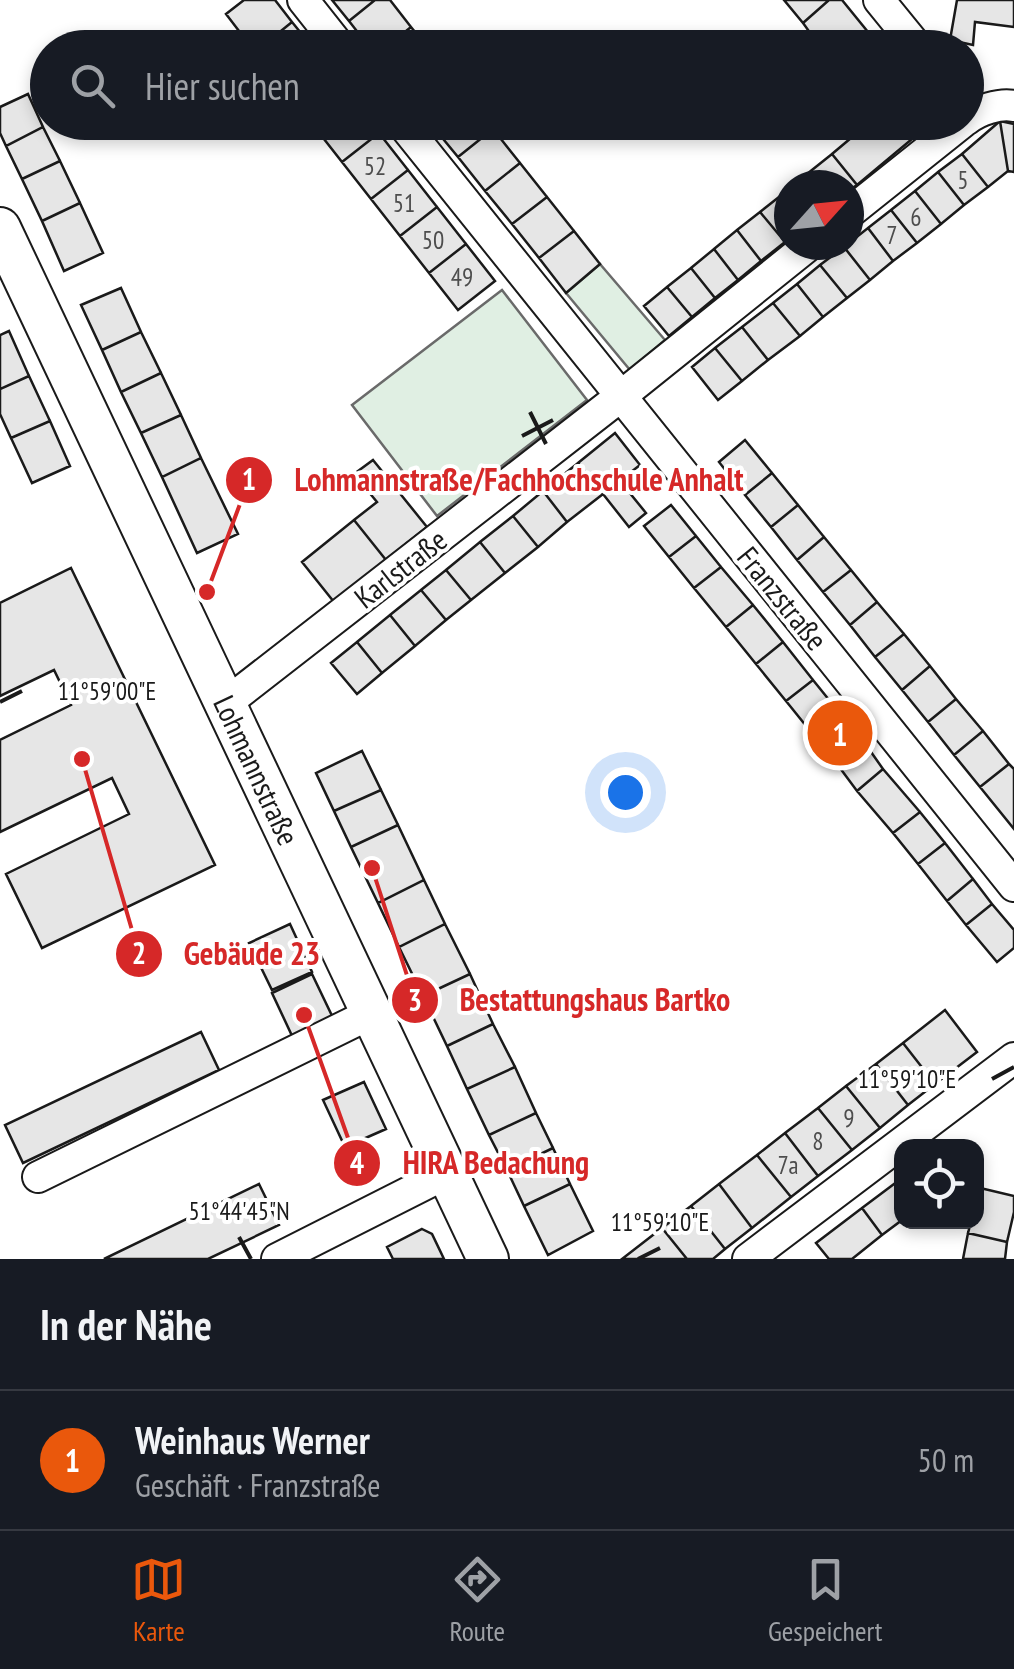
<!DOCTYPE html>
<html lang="de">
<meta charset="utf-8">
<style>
:root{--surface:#171b24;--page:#242831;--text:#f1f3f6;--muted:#9ea1a6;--line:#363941;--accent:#ea580c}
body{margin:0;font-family:"PT Sans Narrow",sans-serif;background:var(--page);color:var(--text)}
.controls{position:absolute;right:30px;bottom:30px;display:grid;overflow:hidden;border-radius:20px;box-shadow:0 5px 15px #0003}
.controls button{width:90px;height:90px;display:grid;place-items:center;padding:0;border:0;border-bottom:2px solid var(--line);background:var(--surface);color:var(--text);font:50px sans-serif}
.compass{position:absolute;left:774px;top:170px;width:90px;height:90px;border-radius:50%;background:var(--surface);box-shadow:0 5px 15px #0003;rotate:63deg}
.you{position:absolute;left:625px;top:792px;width:35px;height:35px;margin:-25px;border:8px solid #fff;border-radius:50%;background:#1a73e8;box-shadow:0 0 0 15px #1a73e833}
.badge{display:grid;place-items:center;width:65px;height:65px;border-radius:50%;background:var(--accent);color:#fff;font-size:32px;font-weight:700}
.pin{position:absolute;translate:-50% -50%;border:5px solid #fff;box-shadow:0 2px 10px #0006}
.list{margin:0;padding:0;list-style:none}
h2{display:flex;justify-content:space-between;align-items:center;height:130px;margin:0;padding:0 40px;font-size:42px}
h2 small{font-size:32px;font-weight:400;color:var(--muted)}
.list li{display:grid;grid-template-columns:65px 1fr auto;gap:30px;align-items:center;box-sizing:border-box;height:140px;padding:0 40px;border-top:2px solid var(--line)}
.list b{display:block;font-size:38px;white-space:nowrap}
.list p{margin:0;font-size:32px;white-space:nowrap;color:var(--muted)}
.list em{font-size:32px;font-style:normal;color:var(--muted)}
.icon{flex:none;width:55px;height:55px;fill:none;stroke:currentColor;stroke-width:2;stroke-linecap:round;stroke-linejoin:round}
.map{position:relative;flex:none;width:1014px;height:1259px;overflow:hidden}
.search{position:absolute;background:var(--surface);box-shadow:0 5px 15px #0003;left:30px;right:30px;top:30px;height:110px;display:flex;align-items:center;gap:25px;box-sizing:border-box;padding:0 35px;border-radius:55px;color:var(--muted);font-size:38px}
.sheet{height:270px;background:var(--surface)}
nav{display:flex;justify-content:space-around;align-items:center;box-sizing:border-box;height:140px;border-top:2px solid var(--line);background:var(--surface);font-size:28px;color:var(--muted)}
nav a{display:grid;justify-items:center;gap:5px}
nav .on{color:var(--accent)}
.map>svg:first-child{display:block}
.green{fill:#e0efe3;stroke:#6a6a6a;stroke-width:2.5}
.building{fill:#e6e6e6;stroke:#1a1a1a;stroke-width:2.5}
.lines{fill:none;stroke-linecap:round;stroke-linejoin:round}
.minor-casing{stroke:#1a1a1a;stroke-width:34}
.major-casing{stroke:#1a1a1a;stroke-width:44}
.minor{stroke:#fff;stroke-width:30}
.major{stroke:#fff;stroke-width:40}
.ticks{fill:none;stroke:#1a1a1a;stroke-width:4}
.labels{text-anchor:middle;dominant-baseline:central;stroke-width:8;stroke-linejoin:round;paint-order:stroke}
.number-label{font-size:25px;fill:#4d4d4d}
.street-label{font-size:30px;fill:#1a1a1a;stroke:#fff}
.ticks-label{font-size:25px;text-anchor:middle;fill:#1a1a1a;stroke:#fff;stroke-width:8;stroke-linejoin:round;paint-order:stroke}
.leader{fill:none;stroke:#d62828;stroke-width:4}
.callout-dot{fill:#d62828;stroke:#fff;stroke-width:4}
.mark-label{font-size:30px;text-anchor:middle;font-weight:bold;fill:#fff}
.callout-label{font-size:32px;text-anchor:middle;font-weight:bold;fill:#d62828;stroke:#fff;stroke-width:8;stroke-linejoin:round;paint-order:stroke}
</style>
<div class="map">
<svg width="1014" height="1259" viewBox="0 0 1014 1259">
<rect width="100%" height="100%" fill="#fff"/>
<path class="green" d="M600 264 665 340 630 370 566 293Z
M502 290 587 400 437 516 352 405Z"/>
<path class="building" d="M244 0H275L292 22 260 48H252L226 14Z
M332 0H375L349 21Z
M375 0H390L411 27 385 48H370L349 21Z
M784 0H829L803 23Z
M829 0H842L881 48H821L803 23Z
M957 0H1014V27L975 22 973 45 950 40Z
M292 22 313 48H260Z
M411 27 428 48H385Z
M28 94 43 127 6 146 0 133V107Z
M1000 121 1014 124V172L1008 171Z
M1000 121 1008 171 988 187 962 154Z
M317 122H371L379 133 342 162 313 125Z
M488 122 493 129 458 157 430 123Z
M870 122H927L924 129 857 185 832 154Z
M43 127 60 161 22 179 6 146Z
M493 129 520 163 485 191 458 157Z
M379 133 408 170 371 199 342 162Z
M832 154 857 185 849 190V185H816L807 174Z
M962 154 988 187 964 205 938 172Z
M60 161 80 203 42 221 22 179Z
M520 163 547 197 512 224 485 191Z
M408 170 437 207 400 236 371 199Z
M938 172 964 205 941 224 915 191Z
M915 191 941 224 917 243 891 210Z
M784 193 789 200V238L785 242 760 212Z
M547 197 574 231 539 258 512 224Z
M80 203 103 253 64 271 42 221Z
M437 207 466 244 429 273 400 236Z
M891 210 917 243 893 261 868 228Z
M760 212 785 242 761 261 737 230Z
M868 228 893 261 870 280 844 247Z
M737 230 761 261 738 280 714 249Z
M574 231 600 264 566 293 539 258Z
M466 244 495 281 458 310 429 273Z
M844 247 870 280 847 298 820 265Z
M714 249 738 280 715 298 691 268Z
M820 265 847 298 823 317 797 284Z
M691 268 715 298 692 317 667 287Z
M797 284 823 317 800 336 773 303Z
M667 287 692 317 669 336 644 306Z
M121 288 141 332 102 350 81 305Z
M773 303 800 336 768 360 742 327Z
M742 327 768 360 742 381 715 348Z
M9 331 29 376 0 389V335Z
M141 332 161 373 121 392 102 350Z
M715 348 742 381 718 400 692 367Z
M161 373 181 415 141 433 121 392Z
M29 376 50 421 11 438 0 414V389Z
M181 415 201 458 162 477 141 433Z
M50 421 70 466 32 483 11 438Z
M615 433 640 465 603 494 578 463Z
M745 440 772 473 745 495 719 462Z
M201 458 238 534 197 553 162 477Z
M373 460 427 527 386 560 354 520 377 502 354 474Z
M578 463 603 494 567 522 543 491Z
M772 473 798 505 771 527 745 495Z
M620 481 646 513 629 527 603 494Z
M543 491 567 522 538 547 513 516Z
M671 505 696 536 669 557 644 526Z
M798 505 824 537 797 560 771 527Z
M513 516 538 547 505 573 480 542Z
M354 520 386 560 334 602 302 562Z
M696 536 721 567 694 588 669 557Z
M824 537 851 570 823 592 797 560Z
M480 542 505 573 471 600 446 570Z
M721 567 753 605 726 627 694 588Z
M71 568 215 865 42 948 6 874 129 814 112 778 0 832V740L71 705 54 670 0 696V603Z
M446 570 471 600 446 620 421 590Z
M851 570 877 602 850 625 823 592Z
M421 590 446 620 415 646 390 615Z
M877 602 904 634 875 657 850 625Z
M753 605 783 642 756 664 726 627Z
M390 615 415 646 382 673 357 642Z
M904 634 930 666 902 690 875 657Z
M357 642 382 673 357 694 331 663Z
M783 642 813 680 786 701 756 664Z
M930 666 956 699 928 722 902 690Z
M813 680 838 711 811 732 786 701Z
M956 699 983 731 954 755 928 722Z
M838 711 864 742 837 764 811 732Z
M983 731 1009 764 980 787 954 755Z
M864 742 883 769 857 791 837 764Z
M362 751 381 790 334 811 316 773Z
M1009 764 1014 769V829L980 787Z
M883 769 920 812 893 833 857 791Z
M381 790 398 825 351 847 334 811Z
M920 812 945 843 918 864 893 833Z
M398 825 424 880 378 903 351 847Z
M945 843 973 879 947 901 918 864Z
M973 879 992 904 966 925 947 901Z
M424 880 445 924 399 947 378 903Z
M992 904 1014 930V948L997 962 966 925Z
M290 924 312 972 272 990 249 943Z
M445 924 470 974 423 996 399 947Z
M312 974 335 1022 294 1040 272 993Z
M470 974 493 1024 447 1046 423 996Z
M945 1010 977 1052 935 1084 903 1043Z
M493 1024 515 1067 467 1089 447 1046Z
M201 1032 219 1070 23 1163 5 1125Z
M903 1043 935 1084 908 1105 876 1064Z
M876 1064 908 1105 880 1128 846 1086Z
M515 1067 536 1113 489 1135 467 1089Z
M364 1082 386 1129 345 1147 323 1100Z
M846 1086 880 1128 852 1150 818 1108Z
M818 1108 852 1150 818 1176 785 1133Z
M536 1113 553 1148 507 1170 489 1135Z
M785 1133 818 1176 791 1197 757 1155Z
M553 1148 570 1184 524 1206 507 1170Z
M757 1155 791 1197 752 1228 719 1184Z
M902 1178V1220L882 1235 862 1208Z
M259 1184 279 1225 208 1259H104Z
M570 1184 593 1231 548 1255 524 1206Z
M719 1184 752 1228 725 1249 691 1206Z
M976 1187 1014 1196V1212L1007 1242 968 1233 971 1222H976Z
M691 1206 725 1249 713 1259H687L662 1228Z
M862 1208 882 1235 852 1259H829L816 1243Z
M662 1228 687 1259H622Z
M422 1229 432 1234 444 1259H393L387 1247Z
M968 1233 1007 1242 1005 1259H963Z"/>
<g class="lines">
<defs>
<path id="minor" d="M303 0 341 48
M879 0 918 48
M966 120C978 110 1000 103 1014 106
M401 122 1014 886
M849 213 963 122
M225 704 621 396 809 245
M38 1177 372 1013
M277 1259 447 1173
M748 1259 1014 1058"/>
<path id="major" d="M0 228 488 1259"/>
</defs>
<use href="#minor" class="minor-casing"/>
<use href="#major" class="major-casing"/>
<use href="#minor" class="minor"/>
<use href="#major" class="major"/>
</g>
<path class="ticks" d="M530 412 546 444M522 436 553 420M0 702 22 691M992 1079 1014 1067M239 1237 251 1259M638 1259 660 1248"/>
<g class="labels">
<g class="number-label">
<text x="375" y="166">52</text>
<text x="963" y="180">5</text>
<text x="404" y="203">51</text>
<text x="916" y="217">6</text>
<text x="892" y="235">7</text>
<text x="433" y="240">50</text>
<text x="462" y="277">49</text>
<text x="849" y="1118">9</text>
<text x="818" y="1141">8</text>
<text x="788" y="1165">7a</text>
</g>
<g class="street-label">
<text transform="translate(400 568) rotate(-38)">Karlstraße</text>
<text transform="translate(783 598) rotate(51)">Franzstraße</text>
<text transform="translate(257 770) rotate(65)">Lohmannstraße</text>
</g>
</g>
<g class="ticks-label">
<text x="107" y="700">11°59'00"E</text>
<text x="907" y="1088">11°59'10"E</text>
<text x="239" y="1220">51°44'45"N</text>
<text x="660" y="1231">11°59'10"E</text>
</g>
<path class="leader" d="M207 592L249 480M82 759L139 954M372 868L415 1000M304 1015L357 1163"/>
<g class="callout-dot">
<circle cx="207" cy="592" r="10"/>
<circle cx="82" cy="759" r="10"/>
<circle cx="372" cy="868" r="10"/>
<circle cx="304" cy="1015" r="10"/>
<circle cx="249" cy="480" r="25"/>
<circle cx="139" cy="954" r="25"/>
<circle cx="415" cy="1000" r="25"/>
<circle cx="357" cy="1163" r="25"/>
</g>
<g class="mark-label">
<text x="249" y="490">1</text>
<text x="139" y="964">2</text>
<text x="415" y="1011">3</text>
<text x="357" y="1174">4</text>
</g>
<g class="callout-label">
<text x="519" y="491">Lohmannstraße/Fachhochschule Anhalt</text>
<text x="252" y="965">Gebäude 23</text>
<text x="595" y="1011">Bestattungshaus Bartko</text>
<text x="496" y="1174">HIRA Bedachung</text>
</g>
</svg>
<div class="controls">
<button><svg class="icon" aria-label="locate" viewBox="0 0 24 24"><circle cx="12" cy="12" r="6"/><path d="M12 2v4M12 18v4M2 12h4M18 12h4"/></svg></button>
</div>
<svg class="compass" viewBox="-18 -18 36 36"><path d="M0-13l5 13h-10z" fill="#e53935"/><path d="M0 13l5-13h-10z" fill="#9ea1a6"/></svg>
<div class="you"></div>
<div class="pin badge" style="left:840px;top:733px">1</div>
<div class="search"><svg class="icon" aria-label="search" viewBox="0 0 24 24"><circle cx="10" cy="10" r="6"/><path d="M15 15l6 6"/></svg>Hier suchen</div>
</div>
<section class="sheet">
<h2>In der Nähe<small></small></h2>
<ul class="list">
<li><span class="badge">1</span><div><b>Weinhaus Werner</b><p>Geschäft · Franzstraße</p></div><em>50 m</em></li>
</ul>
</section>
<nav>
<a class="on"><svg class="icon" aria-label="map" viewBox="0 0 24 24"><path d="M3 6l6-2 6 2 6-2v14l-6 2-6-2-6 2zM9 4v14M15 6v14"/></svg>Karte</a>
<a><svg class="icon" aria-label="directions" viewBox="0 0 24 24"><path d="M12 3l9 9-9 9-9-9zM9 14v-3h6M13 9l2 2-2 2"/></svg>Route</a>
<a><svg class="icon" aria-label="saved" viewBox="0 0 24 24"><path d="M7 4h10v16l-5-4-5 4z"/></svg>Gespeichert</a>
</nav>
